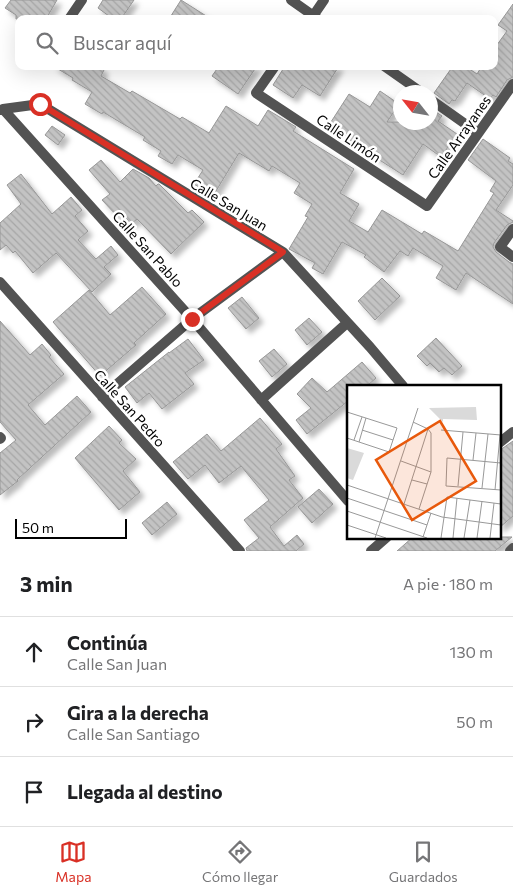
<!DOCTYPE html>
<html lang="es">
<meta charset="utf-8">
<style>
:root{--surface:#fff;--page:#f2f2f2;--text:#202124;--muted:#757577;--line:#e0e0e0;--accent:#d93025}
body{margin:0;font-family:Commissioner,sans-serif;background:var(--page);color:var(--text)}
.compass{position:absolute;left:393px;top:85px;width:45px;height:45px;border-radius:50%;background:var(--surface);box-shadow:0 5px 20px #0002;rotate:301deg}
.scale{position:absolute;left:15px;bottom:12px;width:112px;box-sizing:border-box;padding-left:5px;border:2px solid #000;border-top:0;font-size:14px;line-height:18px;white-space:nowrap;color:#000;-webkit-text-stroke:4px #fff;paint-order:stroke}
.stop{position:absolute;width:15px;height:15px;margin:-11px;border:4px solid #d93025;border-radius:50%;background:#fff}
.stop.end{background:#d93025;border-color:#fff;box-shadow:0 1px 5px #0008}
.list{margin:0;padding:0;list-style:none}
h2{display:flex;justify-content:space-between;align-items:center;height:65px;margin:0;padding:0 20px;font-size:21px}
h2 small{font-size:16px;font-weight:400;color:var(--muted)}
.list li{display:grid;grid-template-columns:32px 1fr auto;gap:15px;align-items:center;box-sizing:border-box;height:70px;padding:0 20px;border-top:1px solid var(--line)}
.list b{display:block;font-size:19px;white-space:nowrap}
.list p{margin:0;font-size:16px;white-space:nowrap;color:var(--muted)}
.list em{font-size:16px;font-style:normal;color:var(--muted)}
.icon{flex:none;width:28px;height:28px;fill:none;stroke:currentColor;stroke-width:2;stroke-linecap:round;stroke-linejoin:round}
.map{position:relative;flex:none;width:513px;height:551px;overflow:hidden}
.search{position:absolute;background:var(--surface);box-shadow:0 5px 20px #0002;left:15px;right:15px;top:15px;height:55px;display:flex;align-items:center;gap:12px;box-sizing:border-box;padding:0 18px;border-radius:10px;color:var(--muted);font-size:19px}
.sheet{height:275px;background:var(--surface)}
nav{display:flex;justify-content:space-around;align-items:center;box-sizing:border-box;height:70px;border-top:1px solid var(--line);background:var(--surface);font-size:14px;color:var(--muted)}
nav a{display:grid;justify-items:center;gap:2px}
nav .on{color:var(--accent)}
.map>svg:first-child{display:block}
.building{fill:url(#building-back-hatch);stroke:#979797;filter:url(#shadow)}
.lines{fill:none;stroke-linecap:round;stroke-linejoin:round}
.minor{stroke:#535353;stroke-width:10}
.route{stroke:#d93025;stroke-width:6}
.labels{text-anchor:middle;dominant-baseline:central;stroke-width:5;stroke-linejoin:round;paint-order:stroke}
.street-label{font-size:14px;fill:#000;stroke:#fff}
.inset-road{fill:none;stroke:#999;stroke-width:1}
.view{fill:#e8590c;fill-opacity:0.15;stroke:#e8590c;stroke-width:2.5}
.inset-edge{fill:none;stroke:#000;stroke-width:2.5}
</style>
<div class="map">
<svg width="513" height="551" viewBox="0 0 513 551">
<defs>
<pattern id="building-back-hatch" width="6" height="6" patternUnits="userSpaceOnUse" patternTransform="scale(1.25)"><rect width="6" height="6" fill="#c3c3c3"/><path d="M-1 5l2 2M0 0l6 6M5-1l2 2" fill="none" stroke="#a6a6a6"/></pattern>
<filter id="shadow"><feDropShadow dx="4.5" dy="4.5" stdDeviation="2.5" flood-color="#0004"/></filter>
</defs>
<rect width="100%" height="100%" fill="#fff"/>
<path class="building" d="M11 0H57L46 19H16V15L5 8Z
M103 0H134L121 19H113L98 8Z
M181 0 211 19H169Z
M513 4V77L507 80 496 97 493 95 490 99 467 83 455 101 452 100 449 104 434 93 453 66H465L477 74 482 66H494V49L507 31 498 25Z
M53 66H98L104 70 101 76 130 93 132 91 180 119 182 117 209 133 226 106 258 126 268 110 296 127 293 131 354 169 340 193 359 204 349 221 368 232 382 210 422 234 424 231 458 251 494 193 490 191 496 181 468 160 483 139 510 158 508 161 513 164V185L496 210 513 221V222L507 225 494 243 493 247 496 252 509 262 513 264V304L466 273 456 290 436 278 443 266 413 248 408 256 400 251 384 272 364 257 366 255 342 242 323 274 312 268 315 263 289 249 308 217 305 216 312 204 294 193 300 183 272 166 269 171 239 153 213 196 194 184 203 170 178 155 172 164 158 156 161 151 143 140 145 137 103 112 102 114 85 104 92 92 72 80 73 78Z
M219 66H257L238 94 212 76Z
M285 66H339L320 96 302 85 293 98 273 85Z
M380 91 399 104 387 122H430V108L442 116 438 121 457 134 441 157 423 144 403 175 345 138 346 136 329 125 349 94 370 107Z
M52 126 65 135 58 145 45 135Z
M101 160 120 182 133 169 149 178 156 186 158 184H159L188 213 192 210 204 222 171 254 137 219 131 224 122 213 118 217 102 200 110 194 89 170Z
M21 174 52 214 71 197 82 210 75 216 88 231 78 240 96 259 111 246 118 255 104 267 111 274 92 292 56 253 33 273 15 251 13 253 6 245 0 250V223L21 204 7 185Z
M382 278 400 296 375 320 358 301Z
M142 287 166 314 134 343 136 345 100 376 53 322 89 290 110 315Z
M242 297 259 318 246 329 228 308Z
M309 318 322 332 307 345 295 330Z
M0 321 30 355 42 344 51 355 49 357 64 374 28 405 45 425 77 396 91 412 17 480 18 481 0 495V453L16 440 0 422Z
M436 338 462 366 452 375 444 368 439 372 430 363 427 366 417 356Z
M188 339 204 360 185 373 194 384 162 409 149 393 137 403 125 387 169 352V353Z
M274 349 287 364 272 377 259 361Z
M362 362 376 378 367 386H348V401L307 434 296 420 311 408 297 394 312 378 327 392Z
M260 418 282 444 276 449 295 476 289 480 303 498 270 527 284 546 297 535 304 544 296 551H247L246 548 259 538 244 520 269 500 241 466 219 483 205 465 188 479 173 462 207 434 221 451Z
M109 426 122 440 119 443 136 459 123 471 140 492 119 510 75 458Z
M513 441V516L499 528V450L503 448Z
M319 489 333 504 312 523 298 507Z
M167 502 177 514 152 535 142 523Z
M413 537H512L495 551H397Z"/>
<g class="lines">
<path class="minor" d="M291 0 318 19
M69 19 82 0
M311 19 324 0
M275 66 256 93 427 206 513 84
M384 66 421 92
M430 99 478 133
M3 109 192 319 348 501
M1 110 3 109 40 104 283 252 370 347 403 386
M513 229 500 247 513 257
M0 282 240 551
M102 397 192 319 283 252
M261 400 347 323
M0 437 1 438 0 439
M499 443 513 432
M371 551 387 537
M510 551 513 548"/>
</g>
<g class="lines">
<path class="route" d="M40 104 283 252 192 319"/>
</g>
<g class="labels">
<g class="street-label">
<text transform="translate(459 137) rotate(-55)">Calle Arrayanes</text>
<text transform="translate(349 138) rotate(34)">Calle Limón</text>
<text transform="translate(229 204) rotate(31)">Calle San Juan</text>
<text transform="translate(148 249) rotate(48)">Calle San Pablo</text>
<text transform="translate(130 408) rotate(48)">Calle San Pedro</text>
</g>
</g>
<g transform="translate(347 385)">
<rect width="154" height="154" fill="#fff"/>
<path d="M129 22 130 35 96 34V37L82 23Z" fill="#dadada"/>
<path d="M0 63 17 68 6 95 0 93Z" fill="#dadada"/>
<path class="inset-road" d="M0 27 50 43 42 67 0 53M66 37 81 44M15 45 46 55M94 45 154 50M7 55 15 32M12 57 19 33M126 75 129 48M54 76 84 87M154 78 100 73 99 101 154 105M65 95 80 99M0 100 95 132 154 140M111 101 116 47M135 103 141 49M148 105 153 50M0 113 80 140M57 119 81 44M72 124 84 87V48L81 44M0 126 80 153M0 140 39 153M76 152 84 128M28 153 71 23M94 153 100 112 154 119M106 153 110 113M117 153 123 115M130 153 135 116M143 153 147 118"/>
<path class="view" d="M93 36 129 96 65 135 29 75Z"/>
<rect width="154" height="154" class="inset-edge"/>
</g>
</svg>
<svg class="compass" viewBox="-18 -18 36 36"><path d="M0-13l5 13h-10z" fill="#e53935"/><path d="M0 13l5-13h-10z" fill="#757577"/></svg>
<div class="scale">50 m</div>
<div class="stop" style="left:40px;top:104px"></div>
<div class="stop end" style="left:192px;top:319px"></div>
<div class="search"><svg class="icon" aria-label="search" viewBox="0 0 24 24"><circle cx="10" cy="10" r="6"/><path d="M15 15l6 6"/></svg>Buscar aquí</div>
</div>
<section class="sheet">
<h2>3 min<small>A pie · 180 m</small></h2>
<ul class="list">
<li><svg class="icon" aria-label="ahead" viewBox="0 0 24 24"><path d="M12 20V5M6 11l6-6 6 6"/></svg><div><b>Continúa</b><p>Calle San Juan</p></div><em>130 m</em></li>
<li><svg class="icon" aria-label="right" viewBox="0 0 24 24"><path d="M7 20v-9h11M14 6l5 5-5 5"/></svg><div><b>Gira a la derecha</b><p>Calle San Santiago</p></div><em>50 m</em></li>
<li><svg class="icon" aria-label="arrive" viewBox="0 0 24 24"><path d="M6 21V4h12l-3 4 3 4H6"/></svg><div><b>Llegada al destino</b></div></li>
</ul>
</section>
<nav>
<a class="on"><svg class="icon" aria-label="map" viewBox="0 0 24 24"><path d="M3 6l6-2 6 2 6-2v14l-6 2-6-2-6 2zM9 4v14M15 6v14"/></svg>Mapa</a>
<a><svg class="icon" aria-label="directions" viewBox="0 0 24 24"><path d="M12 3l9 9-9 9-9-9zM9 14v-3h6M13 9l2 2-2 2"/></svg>Cómo llegar</a>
<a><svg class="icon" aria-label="saved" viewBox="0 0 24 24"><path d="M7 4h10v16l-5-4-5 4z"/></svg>Guardados</a>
</nav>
